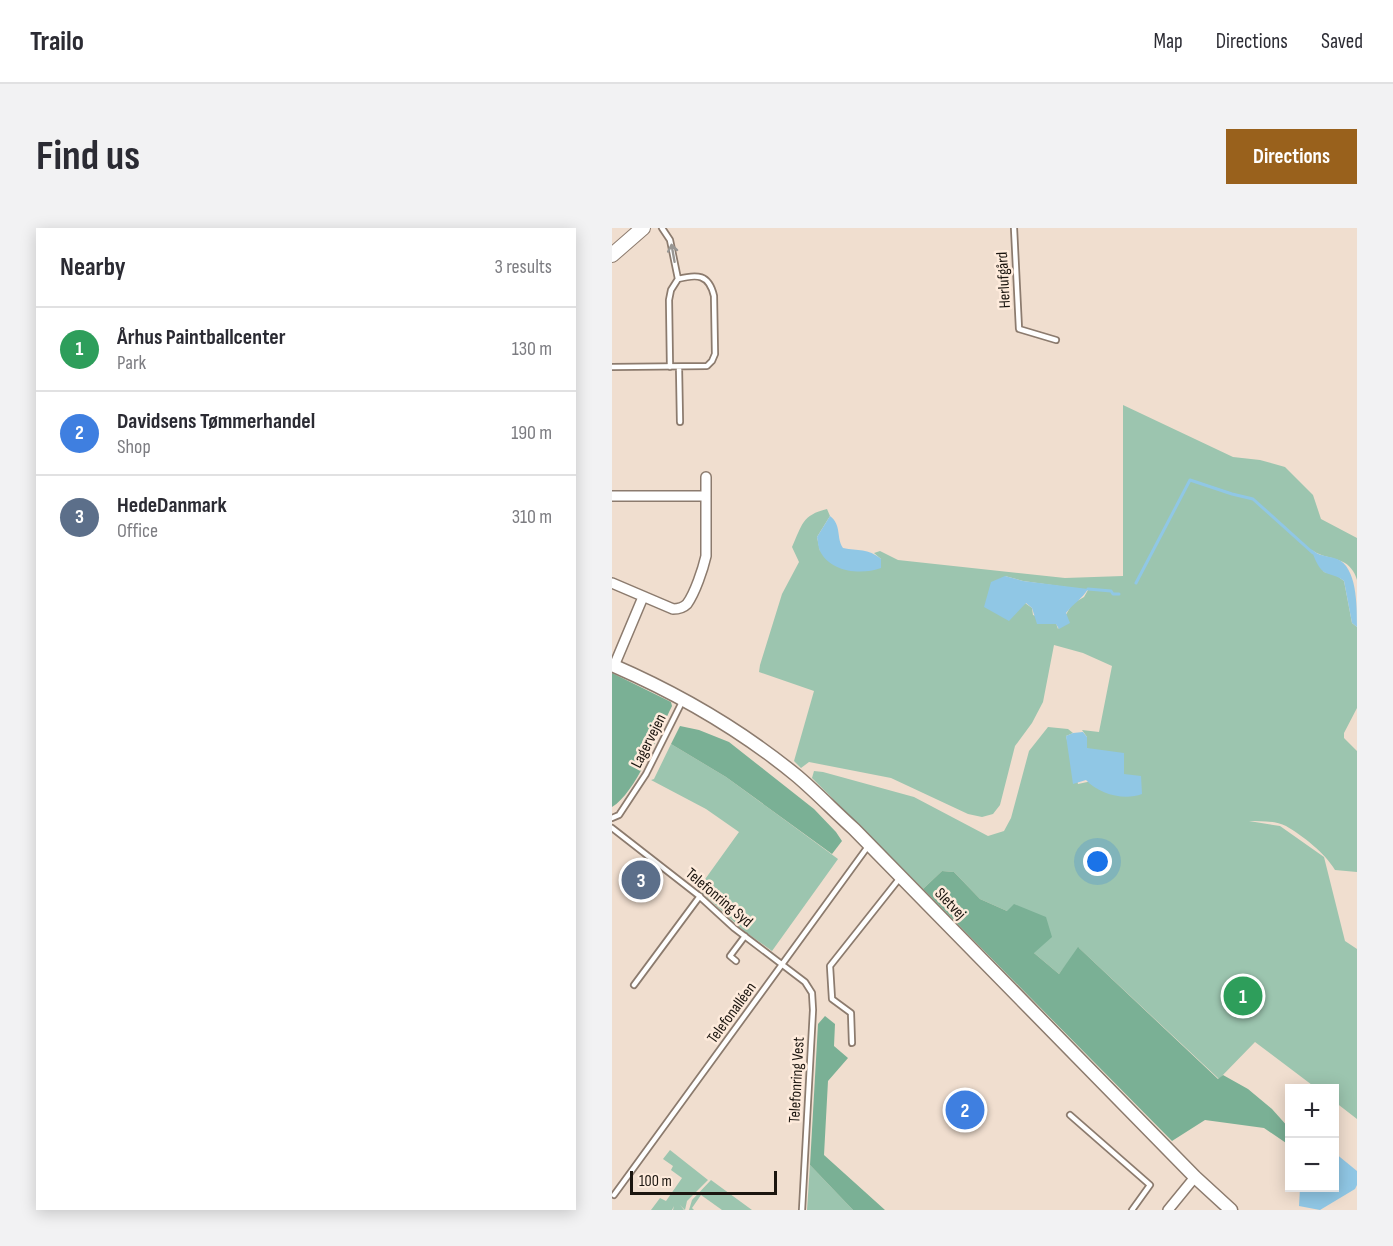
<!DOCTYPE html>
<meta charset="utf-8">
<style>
:root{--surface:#fff;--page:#f2f2f3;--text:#2b2b33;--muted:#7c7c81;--line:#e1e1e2;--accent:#99611c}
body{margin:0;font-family:"Sofia Sans Condensed",sans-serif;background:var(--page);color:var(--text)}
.controls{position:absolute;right:18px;bottom:18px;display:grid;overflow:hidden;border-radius:0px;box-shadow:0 3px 15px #0003}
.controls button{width:54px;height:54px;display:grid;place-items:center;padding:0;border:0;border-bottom:2px solid var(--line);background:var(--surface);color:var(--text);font:30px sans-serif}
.scale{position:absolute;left:18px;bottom:15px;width:147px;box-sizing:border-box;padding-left:6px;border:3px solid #1b150f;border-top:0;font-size:16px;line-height:21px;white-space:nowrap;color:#1b150f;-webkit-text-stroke:4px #feebdc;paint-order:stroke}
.you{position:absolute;left:486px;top:634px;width:21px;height:21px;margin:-15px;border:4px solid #fff;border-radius:50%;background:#1a73e8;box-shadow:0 0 0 9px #1a73e833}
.badge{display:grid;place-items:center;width:39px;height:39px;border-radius:50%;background:var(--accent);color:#fff;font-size:20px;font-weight:700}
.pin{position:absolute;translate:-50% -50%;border:3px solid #fff;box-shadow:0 2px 6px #0006}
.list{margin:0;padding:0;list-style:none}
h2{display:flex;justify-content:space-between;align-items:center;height:78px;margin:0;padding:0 24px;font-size:26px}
h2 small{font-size:20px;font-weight:400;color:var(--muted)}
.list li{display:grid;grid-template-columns:39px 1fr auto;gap:18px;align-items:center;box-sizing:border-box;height:84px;padding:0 24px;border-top:2px solid var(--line)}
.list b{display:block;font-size:22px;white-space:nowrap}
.list p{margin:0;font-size:20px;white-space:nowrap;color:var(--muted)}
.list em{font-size:20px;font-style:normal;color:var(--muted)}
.map{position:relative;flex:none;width:745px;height:982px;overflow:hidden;border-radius:0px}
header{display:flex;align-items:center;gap:36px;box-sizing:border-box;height:84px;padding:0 30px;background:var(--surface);border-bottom:2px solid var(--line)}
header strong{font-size:28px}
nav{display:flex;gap:33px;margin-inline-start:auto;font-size:21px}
.intro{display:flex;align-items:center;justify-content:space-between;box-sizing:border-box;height:144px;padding:0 36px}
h1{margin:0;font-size:42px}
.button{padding:15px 27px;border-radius:0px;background:var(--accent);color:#fff;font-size:21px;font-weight:700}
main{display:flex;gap:36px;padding:0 36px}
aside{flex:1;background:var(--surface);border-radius:0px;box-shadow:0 3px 15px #0003}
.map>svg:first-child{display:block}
.green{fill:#9cc5af;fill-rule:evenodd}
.forest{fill:#7ab095}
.water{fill:#90c7e5}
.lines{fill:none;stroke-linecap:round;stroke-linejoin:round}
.stream{stroke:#90c7e5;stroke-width:3}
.service-casing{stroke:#8c7b6e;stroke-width:8}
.minor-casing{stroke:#8c7b6e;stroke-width:12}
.tertiary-casing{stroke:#8c7b6e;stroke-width:15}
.secondary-casing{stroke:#8c7b6e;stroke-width:16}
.service{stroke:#fff;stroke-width:4.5}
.minor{stroke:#fff;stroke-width:9}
.tertiary{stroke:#fff;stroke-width:12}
.secondary{stroke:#fff;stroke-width:14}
.oneway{stroke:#989693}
.labels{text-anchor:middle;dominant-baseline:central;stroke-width:5;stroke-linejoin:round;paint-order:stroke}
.street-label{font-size:16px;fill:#1b150f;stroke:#feebdc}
</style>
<header>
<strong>Trailo</strong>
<nav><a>Map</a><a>Directions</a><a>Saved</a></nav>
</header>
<div class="intro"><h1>Find us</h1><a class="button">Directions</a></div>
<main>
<aside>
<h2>Nearby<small>3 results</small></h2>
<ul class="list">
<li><span class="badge" style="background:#2e9e5b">1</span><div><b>Århus Paintballcenter</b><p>Park</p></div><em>130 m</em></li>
<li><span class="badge" style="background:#3f7fe0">2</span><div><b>Davidsens Tømmerhandel</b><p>Shop</p></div><em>190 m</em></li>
<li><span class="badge" style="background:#5c6f8a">3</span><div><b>HedeDanmark</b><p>Office</p></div><em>310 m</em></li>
</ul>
</aside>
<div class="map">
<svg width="745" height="982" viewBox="0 0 745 982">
<rect width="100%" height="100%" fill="#f0decf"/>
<path class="green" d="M511 177 621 229 648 232 673 239 701 267 709 291 745 310V352C744 349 743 346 741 343 732 328 713 332 700 322L712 344 724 347 732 353 740 395 745 399V480L732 505V510L745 523V644L723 642C713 625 691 608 674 598 664 593 648 593 637 593L668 598 712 629 733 713 745 721V891L723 874 722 860H704L643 814 607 851 467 720 447 746 422 725 395 683 368 671 342 644 330 643 311 661 200 550 202 543 211 544 302 569 376 608 392 603 399 590 417 523 436 499 456 501 461 505 454 508 466 556 512 546 475 520V509L470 502 487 504 500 438 471 425 442 417 431 474 420 495 403 518 388 577 381 586 370 589 356 586 279 550 197 534 189 540 182 533 202 463 147 444 148 437 170 366 187 334 180 319C190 297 190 287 215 281L218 288 205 309 208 323 269 331 262 325 268 323 286 332 453 350 511 348ZM393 348 411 353 476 362 472 369 460 376 446 401 444 395 421 387 420 380 413 375Z
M59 516 114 549 226 631 160 723 132 703 86 661 127 604 94 581 39 552 42 551Z
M58 922 96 952 75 973 73 982 68 977 72 982H61L62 978 60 982H39L48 970 54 973 70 950 59 942 61 938 51 931Z
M198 937 241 982H195Z
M99 952 140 982H110L89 967 80 980 82 982H77L80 972Z"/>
<path class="forest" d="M0 445 59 474 60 478C47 504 24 565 0 579Z
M68 498 87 502 117 514 202 581 224 604 230 613 220 626 114 549 59 516Z
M330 643 342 644 368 671 395 683 402 676 434 689 440 709 422 725 447 746 466 719 606 851 611 847 636 861 660 881 677 900V917L652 900 593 892 560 913 311 661Z
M213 788 223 796 222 818 236 830 216 853 212 927 273 982H241L198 937 206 796Z"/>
<path class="water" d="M218 288C230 297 224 310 231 320 246 323 256 320 269 331V340C250 347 219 345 208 323 206 319 206 313 205 309Z
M699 321C708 329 714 327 725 331 745 339 745 377 745 399L740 395 732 353C723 346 719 348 712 344 705 339 702 328 699 321Z
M393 348 411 353 476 361C470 371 461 376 454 385L458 395 447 401 444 396H425L420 380 414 375 397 393 372 379 379 354Z
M471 504 475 509V520L512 525V546L529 548 530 566C512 573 487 566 474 552L461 556 454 508 461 505Z
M723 925 745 943V957L743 961 708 982 687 978 688 960H722Z"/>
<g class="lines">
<path class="stream" d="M524 355 578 252 620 266 641 271 701 325
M476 361 499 363 501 366H507"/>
<defs>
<path id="service" d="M50 0 58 12 66 51
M402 0 407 101 444 112
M0 139 95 138 100 133 103 126 102 68C97 46 85 46 66 51L59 62 57 72 58 139
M67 139 68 194
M0 590 7 587 34 546 70 474
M0 600 86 667 122 700 193 754 200 765 201 782 190 982
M124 733 118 728 133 708
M22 757 88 668
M240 815 239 785 220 771 218 738 287 651
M458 887 538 957 520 982
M2 967 257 617"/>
<path id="minor" d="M0 268H94
M0 355 61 381C67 381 71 380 75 376 83 365 91 341 94 328V249
M2 438 31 369
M556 982 583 949"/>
<path id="tertiary" d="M0 437C67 466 129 502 185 548 205 565 223 584 242 601L583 949 619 982"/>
<path id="secondary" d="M0 27 31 0"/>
</defs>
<use href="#service" class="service-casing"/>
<use href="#minor" class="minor-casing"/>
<use href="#tertiary" class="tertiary-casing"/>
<use href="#secondary" class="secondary-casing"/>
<use href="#service" class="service"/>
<use href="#minor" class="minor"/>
<use href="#tertiary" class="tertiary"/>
<use href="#secondary" class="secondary"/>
</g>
<defs><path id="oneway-shaft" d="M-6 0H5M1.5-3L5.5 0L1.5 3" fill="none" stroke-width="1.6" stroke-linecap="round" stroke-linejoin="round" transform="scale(1.5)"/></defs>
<use class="oneway" href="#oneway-shaft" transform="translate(61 25) rotate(-100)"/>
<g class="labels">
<g class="street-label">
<text transform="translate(392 52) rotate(-93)">Herlufgård</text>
<text transform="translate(37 513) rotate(-63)">Lagervejen</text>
<text transform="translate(107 670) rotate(40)">Telefonring Syd</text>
<text transform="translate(338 676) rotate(46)">Sletvej</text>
<text transform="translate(120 785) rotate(-54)">Telefonalléen</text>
<text transform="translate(185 852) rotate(-87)">Telefonring Vest</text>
</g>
</g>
</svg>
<div class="controls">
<button>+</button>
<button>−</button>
</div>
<div class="scale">100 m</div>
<div class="you"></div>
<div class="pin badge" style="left:631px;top:768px;background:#2e9e5b">1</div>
<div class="pin badge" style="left:353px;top:882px;background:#3f7fe0">2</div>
<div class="pin badge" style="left:29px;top:652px;background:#5c6f8a">3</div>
</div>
</main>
